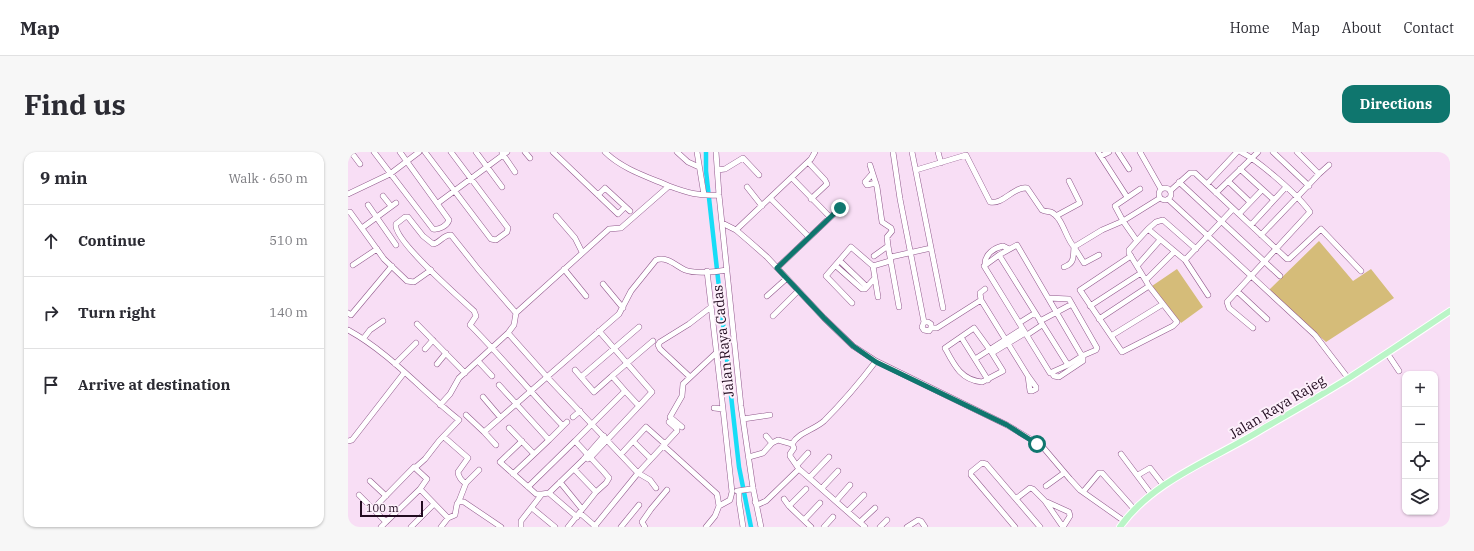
<!DOCTYPE html>
<meta charset="utf-8">
<style>
:root{--surface:#fff;--page:#f7f7f7;--text:#2b2b33;--muted:#7c7c81;--line:#e1e1e2;--accent:#0f766e}
body{margin:0;font-family:"IBM Plex Serif",serif;background:var(--page);color:var(--text)}
.controls{position:absolute;right:12px;bottom:12px;display:grid;overflow:hidden;border-radius:8px;box-shadow:0 1px 3px #0004}
.controls button{width:36px;height:36px;display:grid;place-items:center;padding:0;border:0;border-bottom:1px solid var(--line);background:var(--surface);color:var(--text);font:20px sans-serif}
.scale{position:absolute;left:12px;bottom:10px;width:63px;box-sizing:border-box;padding-left:4px;border:2px solid #220c20;border-top:0;font-size:11px;line-height:14px;white-space:nowrap;color:#220c20;-webkit-text-stroke:3px #fdf0fb;paint-order:stroke}
.stop{position:absolute;width:12px;height:12px;margin:-9px;border:3px solid #0f766e;border-radius:50%;background:#fff}
.stop.end{background:#0f766e;border-color:#fff;box-shadow:0 1px 4px #0008}
.list{margin:0;padding:0;list-style:none}
h2{display:flex;justify-content:space-between;align-items:center;height:52px;margin:0;padding:0 16px;font-size:17px}
h2 small{font-size:13px;font-weight:400;color:var(--muted)}
.list li{display:grid;grid-template-columns:26px 1fr auto;gap:12px;align-items:center;box-sizing:border-box;height:72px;padding:0 16px;border-top:1px solid var(--line)}
.list b{display:block;font-size:15px;white-space:nowrap}
.list em{font-size:13px;font-style:normal;color:var(--muted)}
.icon{flex:none;width:22px;height:22px;fill:none;stroke:currentColor;stroke-width:2;stroke-linecap:round;stroke-linejoin:round}
.map{position:relative;flex:none;width:1102px;height:375px;overflow:hidden;border-radius:12px}
header{display:flex;align-items:center;gap:24px;box-sizing:border-box;height:56px;padding:0 20px;background:var(--surface);border-bottom:1px solid var(--line)}
header strong{font-size:19px}
nav{display:flex;gap:22px;margin-inline-start:auto;font-size:14px}
.intro{display:flex;align-items:center;justify-content:space-between;box-sizing:border-box;height:96px;padding:0 24px}
h1{margin:0;font-size:28px}
.button{padding:10px 18px;border-radius:12px;background:var(--accent);color:#fff;font-size:14px;font-weight:700}
main{display:flex;gap:24px;padding:0 24px}
aside{flex:1;background:var(--surface);border-radius:12px;box-shadow:0 1px 3px #0004}
.map>svg:first-child{display:block}
.grass{fill:#d5bc79}
.lines{fill:none;stroke-linecap:round;stroke-linejoin:round}
.canal{stroke:#17ddf7;stroke-width:4.5}
.minor-casing{stroke:#90588b;stroke-width:6}
.major-casing{stroke:#fff;stroke-width:8}
.minor{stroke:#fff;stroke-width:5}
.major{stroke:#baf5c7;stroke-width:6}
.route{stroke:#0f766e;stroke-width:5}
.labels{text-anchor:middle;dominant-baseline:central;stroke-width:4;stroke-linejoin:round;paint-order:stroke}
.street-label{font-size:14px;fill:#220c20;stroke:#fdf0fb}
</style>
<header>
<strong>Map</strong>
<nav><a>Home</a><a>Map</a><a>About</a><a>Contact</a></nav>
</header>
<div class="intro"><h1>Find us</h1><a class="button">Directions</a></div>
<main>
<aside>
<h2>9 min<small>Walk · 650 m</small></h2>
<ul class="list">
<li><svg class="icon" aria-label="ahead" viewBox="0 0 24 24"><path d="M12 20V5M6 11l6-6 6 6"/></svg><div><b>Continue</b></div><em>510 m</em></li>
<li><svg class="icon" aria-label="right" viewBox="0 0 24 24"><path d="M7 20v-9h11M14 6l5 5-5 5"/></svg><div><b>Turn right</b></div><em>140 m</em></li>
<li><svg class="icon" aria-label="arrive" viewBox="0 0 24 24"><path d="M6 21V4h12l-3 4 3 4H6"/></svg><div><b>Arrive at destination</b></div></li>
</ul>
</aside>
<div class="map">
<svg width="1102" height="375" viewBox="0 0 1102 375">
<rect width="100%" height="100%" fill="#f8def5"/>
<path class="grass" d="M971 89 1005 129 1023 117 1046 146 978 190 920 139Z
M829 117 855 155 833 171 804 134Z"/>
<g class="lines">
<path class="canal" d="M358 0V19L391 315 403 375"/>
<defs>
<path id="minor" d="M3 0 12 12
M26 0 85 77C91 78 99 74 101 68L52 0
M77 0 143 87 148 88 159 80 160 76 103 0
M128 0 154 35
M177 0 182 6
M205 0 270 62 277 55
M257 0C274 17 300 25 321 34
M329 0 340 10 351 15
M349 0 356 43
M368 0 371 43 393 254 405 336 413 375
M545 0 552 47 576 170 574 175 576 178 581 179 583 176V172L580 170H576
M564 0 595 156
M590 0 593 11
M750 0 779 45
M770 0 781 17
M792 0 813 37
M893 0C911 9 950 43 962 60L879 150 881 156 905 176
M925 0 961 34
M154 1 167 20
M753 4 761 0
M460 10 477 28 479 32 463 47
M522 13 529 35 534 70 543 76 544 79 539 85 540 94 551 155
M892 17 926 48
M369 18 377 17 395 6 411 23
M568 18 618 3 642 50C655 53 666 34 679 36L694 58C697 60 700 59 703 60 715 66 717 85 726 95L754 78 775 69 812 46
M524 22 517 30 519 33 528 31
M971 22 981 13
M444 26 482 65
M880 29 902 50
M831 30 932 124
M859 32 889 0
M399 35 414 54
M811 42a6 6 0 1 1 12 0a6 6 0 1 1-12 0Z
M792 37 767 54 775 69 789 89 800 77 837 108 885 57
M822 39 842 21H847L939 107H941L973 77 1013 119
M868 41 910 0
M0 42 42 22 71 0
M250 43 257 36 282 59
M35 44 43 54
M422 46 461 85
M820 47 967 183 1000 226
M90 51 159 0
M20 53 48 93
M0 60H2L36 107 59 129 66 130 83 118
M891 62 914 38
M208 64 227 86 234 100
M708 64 732 51 721 29
M374 71 388 78 402 90 419 105 476 166 505 194 528 209 659 273 694 294 722 327 732 338 776 369
M903 73 938 35
M14 76 48 51
M800 77 808 70 815 68 848 97
M388 78 463 7 467 0
M913 83 971 22 949 0
M726 95 736 111 751 103
M651 103 720 213 702 221 636 114Z
M651 103 669 93 734 204
M526 104 540 94
M783 104 732 138 774 200 825 174 829 170 801 134 781 101V98L789 89
M543 105 583 96
M837 108 860 143
M492 109 519 135
M637 112C637 102 646 96 655 94L661 97
M5 113 29 97
M488 114 514 137H517L526 127
M525 114 542 109
M789 114 812 88
M716 115C727 111 725 105 726 95
M429 116 492 56
M216 117 238 144
M359 119 375 257
M798 128 826 100
M255 132 275 156
M637 137 632 141 633 148 680 224 688 235V237L684 239H682L680 224
M889 139 919 167
M419 144 438 127
M700 146 721 147 749 196 748 198 734 204 720 213
M504 151 478 124 503 95 525 114 530 145
M742 154 793 121
M0 161 3 163 44 114
M168 161 130 117 103 83C96 82 92 91 85 92L75 84 60 65H57L48 72C44 87 113 147 126 159L128 164 122 173C154 205 183 241 215 274L219 270
M425 164 450 139
M751 167 801 134
M692 169 724 152
M671 171 687 161
M69 172 117 221
M583 176H589L633 148
M626 176 642 198 655 219 634 230C613 228 606 213 597 196Z
M0 178C42 201 74 239 111 268L91 289 77 307 68 315
M160 181 199 225 290 321 246 375
M679 183 694 173
M763 184 815 152
M613 185 640 228
M15 187 22 178 35 169
M77 197 85 188
M644 201 677 181
M1039 201 1051 219
M627 207 674 177
M130 209 144 224
M47 212 68 191
M89 212 98 201
M227 218 246 240 264 224
M704 221 706 224 711 225 735 209V203
M233 225 291 175
M342 225 312 197 310 193 312 190 341 172 363 155
M151 233 201 288 215 274
M277 239 264 224 305 189
M135 245 152 265
M92 253 102 242 111 226 160 181 166 173 168 161 261 77 273 76 321 34C340 41 350 44 371 43
M118 263 136 280 271 162 283 139 308 108C319 104 328 114 337 118 347 122 368 120 379 118
M225 265 232 259
M395 267 422 263
M334 275 322 265 334 244 335 232 368 201
M161 276 186 302
M136 280 148 293
M418 284 424 291
M96 285 120 306 110 320C110 324 114 330 118 331L131 318
M0 289 4 288 56 221
M174 289 152 310 188 342H194
M285 289 303 307
M444 292 446 296 442 302V304L451 317
M316 294 369 342 371 354
M275 300 298 275 317 292
M773 302 803 342
M401 305 415 301 424 291 430 288 444 292C451 280 466 278 476 269 495 250 512 230 528 209
M240 307 243 305 291 254
M449 313 460 301
M226 317 248 340
M165 322 201 288
M790 323 802 316 816 334
M462 325 481 305
M22 329 38 344
M212 330 234 357
M698 334 716 321
M180 335 227 289
M308 336 302 328 290 321 329 279V277L321 270
M474 336 490 319
M458 337 441 354 463 375
M389 339 403 337
M391 339V349L395 375
M735 340 751 321H754L786 357
M201 341 235 308 256 284
M11 343 25 357
M669 346 682 336 685 337 697 349 715 375
M436 347 441 354
M111 349 118 331
M488 349 502 333
M407 350 409 353 418 349 451 317 517 375
M699 350 721 360 722 364 715 375
M184 356 207 375
M500 359 516 343
M232 361 248 375
M456 368 472 351
M38 370 72 337
M512 370 527 356
M0 374 1 375
M33 375 38 370 25 357 66 315 79 327 72 337 100 366
M63 375 86 352
M93 375 100 366 107 363 109 352 111 349 116 350 153 375
M173 375V369L194 342 201 341 229 365
M220 375 248 340 258 331 261 326 255 319 227 289 277 239 291 254 304 240 251 179
M273 375 291 353
M297 375 294 370 303 357 319 338
M358 375 367 364 371 354 382 348 384 340 375 257 366 256
M476 375 485 365
M532 375 539 368
M559 375 570 368 573 369 577 375
M667 375 623 323V320L634 311 638 312 692 375"/>
<path id="major" d="M772 375C804 329 866 307 913 278 942 261 972 244 1001 226 1035 204 1069 181 1102 159"/>
</defs>
<use href="#minor" class="minor-casing"/>
<use href="#major" class="major-casing"/>
<use href="#minor" class="minor"/>
<use href="#major" class="major"/>
</g>
<g class="lines">
<path class="route" d="M492 56 429 116 476 166 505 194 528 210 659 273 689 292"/>
</g>
<g class="labels">
<g class="street-label">
<text transform="translate(375 189) rotate(-96)">Jalan Raya Cadas</text>
<text transform="translate(929 255) rotate(-31)">Jalan Raya Rajeg</text>
</g>
</g>
</svg>
<div class="controls">
<button>+</button>
<button>−</button>
<button><svg class="icon" aria-label="locate" viewBox="0 0 24 24"><circle cx="12" cy="12" r="6"/><path d="M12 2v4M12 18v4M2 12h4M18 12h4"/></svg></button>
<button><svg class="icon" aria-label="layers" viewBox="0 0 24 24"><path d="M12 4l9 5-9 5-9-5zM3 14l9 5 9-5"/></svg></button>
</div>
<div class="scale">100 m</div>
<div class="stop" style="left:689px;top:292px"></div>
<div class="stop end" style="left:492px;top:56px"></div>
</div>
</main>
